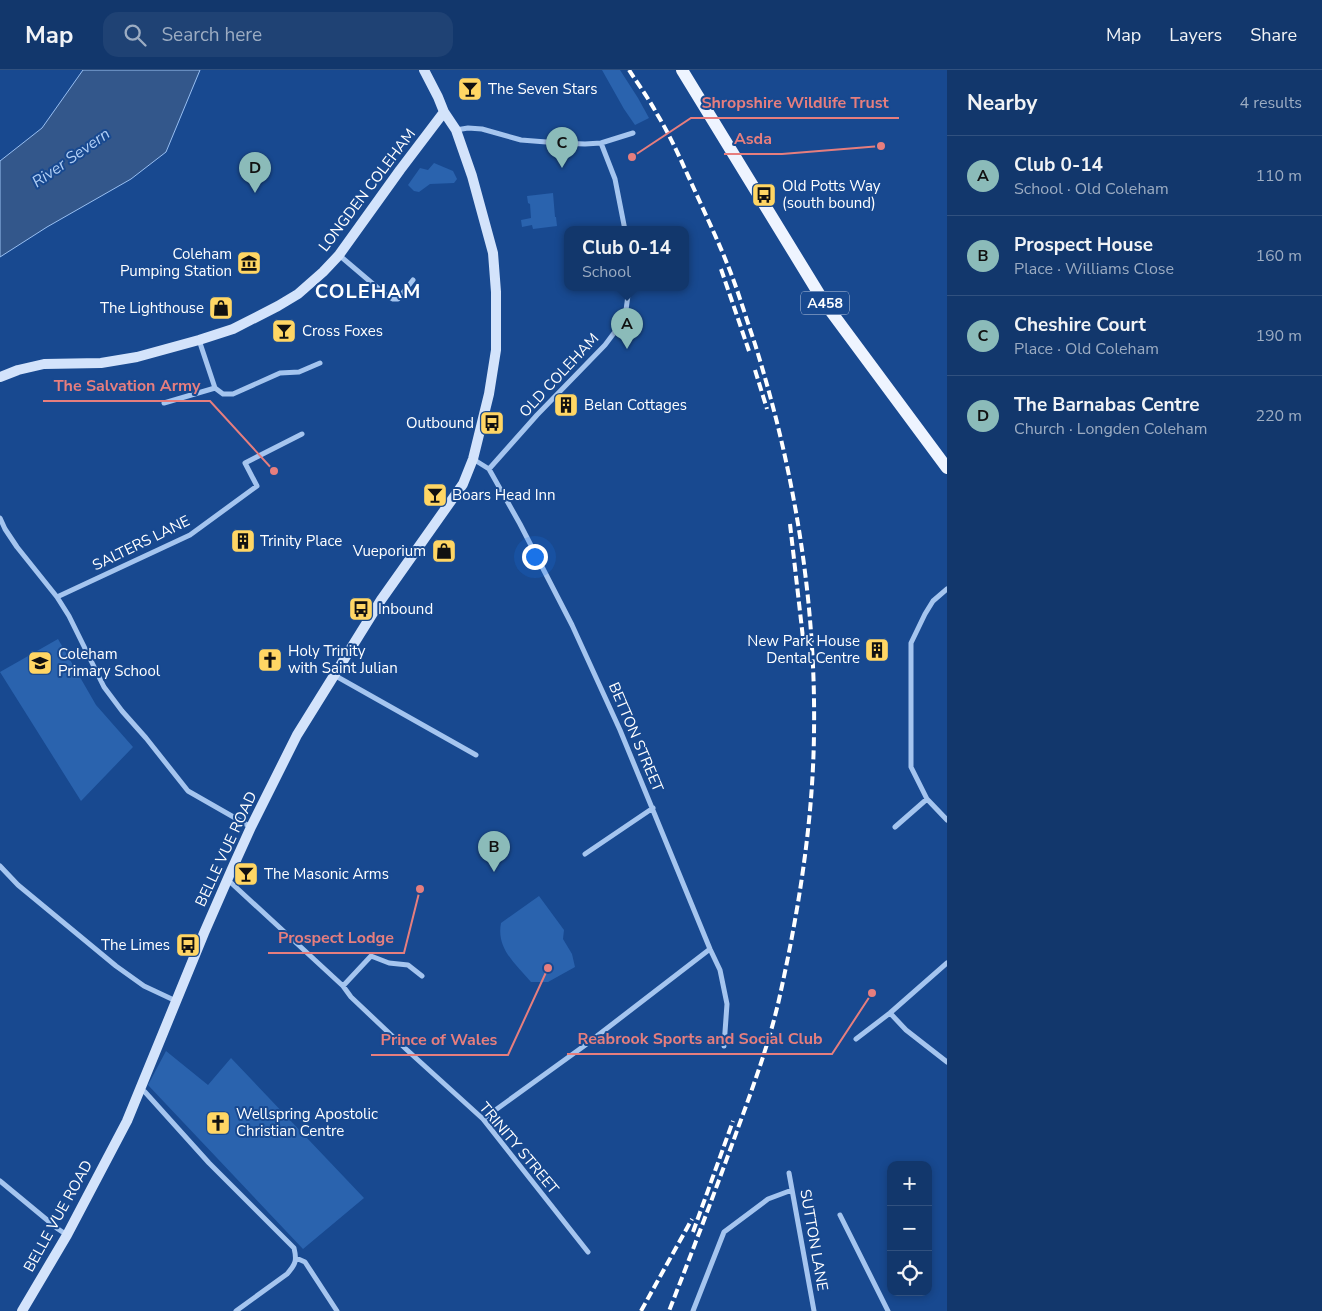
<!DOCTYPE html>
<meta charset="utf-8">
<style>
:root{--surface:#12376c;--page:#1f4274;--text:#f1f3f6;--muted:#9cacc2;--line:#31517f;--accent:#8bbbb9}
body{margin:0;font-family:"Nunito Sans",sans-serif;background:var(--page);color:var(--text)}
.controls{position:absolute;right:15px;bottom:15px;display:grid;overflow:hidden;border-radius:10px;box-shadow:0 2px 8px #0003}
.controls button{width:45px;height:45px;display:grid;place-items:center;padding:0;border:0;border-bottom:1px solid var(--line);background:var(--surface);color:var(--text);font:25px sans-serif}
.you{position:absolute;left:534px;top:486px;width:18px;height:18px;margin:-12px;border:4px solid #fff;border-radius:50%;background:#1a73e8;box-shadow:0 0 0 8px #1a73e833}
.badge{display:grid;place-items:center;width:32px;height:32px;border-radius:50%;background:var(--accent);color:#111;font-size:16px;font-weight:700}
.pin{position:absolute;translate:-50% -41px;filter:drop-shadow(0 1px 2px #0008)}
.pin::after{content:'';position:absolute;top:26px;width:18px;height:15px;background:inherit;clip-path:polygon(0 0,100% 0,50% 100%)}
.popup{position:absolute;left:564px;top:156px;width:125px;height:65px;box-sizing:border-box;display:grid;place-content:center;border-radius:10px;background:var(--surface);filter:drop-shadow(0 1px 4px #0005);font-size:16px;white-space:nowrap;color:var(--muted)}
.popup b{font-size:19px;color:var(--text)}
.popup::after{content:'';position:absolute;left:50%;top:100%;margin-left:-10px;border:10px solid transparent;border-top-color:var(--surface)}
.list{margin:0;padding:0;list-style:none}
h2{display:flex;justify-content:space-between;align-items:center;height:65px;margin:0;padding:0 20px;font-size:21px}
h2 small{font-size:16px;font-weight:400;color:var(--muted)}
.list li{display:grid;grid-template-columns:32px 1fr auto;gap:15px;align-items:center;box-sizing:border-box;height:80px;padding:0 20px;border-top:1px solid var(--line)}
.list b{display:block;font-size:19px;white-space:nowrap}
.list p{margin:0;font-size:16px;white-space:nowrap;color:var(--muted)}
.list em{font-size:16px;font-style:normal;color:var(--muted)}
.icon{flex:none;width:28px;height:28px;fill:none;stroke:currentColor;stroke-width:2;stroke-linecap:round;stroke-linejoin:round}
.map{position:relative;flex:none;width:947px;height:1241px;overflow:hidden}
header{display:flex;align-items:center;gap:30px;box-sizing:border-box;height:70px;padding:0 25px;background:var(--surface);border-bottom:1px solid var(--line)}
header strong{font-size:24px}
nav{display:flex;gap:28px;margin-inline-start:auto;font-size:18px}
.search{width:350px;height:45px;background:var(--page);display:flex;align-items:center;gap:12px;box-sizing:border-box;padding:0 18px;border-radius:15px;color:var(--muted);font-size:19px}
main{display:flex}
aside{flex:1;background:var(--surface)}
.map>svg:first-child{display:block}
.green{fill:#2a63ae}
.water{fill:#33578b;stroke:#98bff2}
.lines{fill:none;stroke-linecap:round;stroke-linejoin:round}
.street{stroke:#a5c5ef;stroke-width:5}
.secondary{stroke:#d3e3fb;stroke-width:10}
.primary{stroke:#eef4ff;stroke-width:12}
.rail{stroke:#fff;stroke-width:4;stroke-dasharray:9 4;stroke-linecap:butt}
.labels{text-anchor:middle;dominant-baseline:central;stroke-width:4;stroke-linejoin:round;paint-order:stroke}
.shield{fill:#184990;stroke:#bac8de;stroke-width:1}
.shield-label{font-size:14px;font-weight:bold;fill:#fff}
.poi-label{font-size:15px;fill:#fff;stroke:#184990;text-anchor:start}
.street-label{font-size:15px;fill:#fff;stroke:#184990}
.water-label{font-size:16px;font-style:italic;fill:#b1cff6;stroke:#184990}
.district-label{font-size:20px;font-weight:bold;letter-spacing:1px;fill:#fff;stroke:#184990}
.leader{fill:none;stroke:#e67e7e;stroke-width:2}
.callout-dot{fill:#e67e7e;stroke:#184990;stroke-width:2}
.callout-label{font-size:16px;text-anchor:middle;font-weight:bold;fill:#e67e7e;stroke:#184990;stroke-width:4;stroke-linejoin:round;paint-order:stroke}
</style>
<header>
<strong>Map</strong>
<div class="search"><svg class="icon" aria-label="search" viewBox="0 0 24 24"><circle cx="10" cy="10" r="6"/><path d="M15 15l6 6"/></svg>Search here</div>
<nav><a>Map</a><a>Layers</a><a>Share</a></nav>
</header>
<main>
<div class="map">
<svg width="947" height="1241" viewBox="0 0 947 1241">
<rect width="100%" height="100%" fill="#184990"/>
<path class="green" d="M602 0H620L638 28 649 48 635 55 624 39Z
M434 93 453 101 457 109 454 113 430 114 419 122 414 121 408 115 420 98 428 100Z
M553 123 555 147H556L557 156 533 159 532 155 522 157 521 150 531 148 530 134 528 133 527 126Z
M58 569 96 635 133 677 81 731 0 602Z
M539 826 564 860 563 869 572 884 575 897 548 912H531C516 894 496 879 501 853Z
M166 981 208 1015 231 988 364 1128 303 1179 148 1015Z"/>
<path class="water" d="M83 0H200L166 82 131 109 47 157 0 187V91L42 58Z"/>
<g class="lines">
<path class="street" d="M456 60 468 58 482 59 521 70 559 73 585 74 601 73 633 63
M601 73 615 109 625 160
M339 185 386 225 393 229H398L413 210
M199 270 215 318 223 324H233L280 303 299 302 320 293
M164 333 215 318
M473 389 489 399 520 454 572 555 620 660 710 879 720 900 727 934 724 976
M489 399 537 345 605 275 617 259 626 240 629 218
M0 448 5 459 17 477 57 527 69 546 104 617 122 641 146 668 188 721 251 757
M947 519 933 531 925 544 911 573V697L927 729 947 750
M57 527 190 465 257 416 245 393 302 364
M334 605 476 685
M895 757 927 729
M585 784 653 738
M0 796 18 815 116 896 144 916 176 931
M228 810 343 916 351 927 407 980 483 1049 588 1182
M343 916 371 886 389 893 408 895 422 906
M890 943 906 960 947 992
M856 969 890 943 947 893
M140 1019 145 1022 209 1093 294 1178C297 1190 296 1194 287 1204L236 1241
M483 1049 584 976 710 879
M789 1103 814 1241
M0 1111 58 1159 67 1165
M840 1145 888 1241
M296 1188 305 1192 337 1241
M693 1241 724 1162 768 1129 792 1120"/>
<path class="secondary" d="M0 307 18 300 44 294 101 293 137 287 199 270 233 259 278 236 298 224 323 202 339 185 400 100 444 42
M22 1241 67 1165 127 1051 204 863 232 799 251 757 297 665 381 530 463 414 473 389 489 324 496 280V222L493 183 472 106 456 60 444 42 438 27 424 0"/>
<path class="primary" d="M682 0 824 232 947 398"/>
<path class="rail" d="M629 0C638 14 649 29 657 44 674 72 686 102 700 132 709 152 718 171 726 191 737 217 745 245 754 271 794 398 816 530 814 663 813 754 798 845 778 934 768 976 753 1017 738 1058 716 1119 693 1180 669 1241
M721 199 749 281
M755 300 767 339
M790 454 803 568
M693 1162 733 1051
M641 1241 692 1149"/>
</g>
<defs>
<symbol id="bar-square" viewBox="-11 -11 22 22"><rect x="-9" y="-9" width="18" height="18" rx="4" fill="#ffd664" stroke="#184990"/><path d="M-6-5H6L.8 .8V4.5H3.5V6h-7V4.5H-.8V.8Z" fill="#111"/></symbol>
<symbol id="bus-square" viewBox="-11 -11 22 22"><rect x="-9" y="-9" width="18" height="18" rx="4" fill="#ffd664" stroke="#184990"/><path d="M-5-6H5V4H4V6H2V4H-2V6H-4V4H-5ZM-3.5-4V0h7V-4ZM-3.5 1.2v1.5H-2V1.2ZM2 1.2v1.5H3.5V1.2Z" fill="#111"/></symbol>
<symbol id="museum-square" viewBox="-11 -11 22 22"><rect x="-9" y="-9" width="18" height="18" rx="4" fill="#ffd664" stroke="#184990"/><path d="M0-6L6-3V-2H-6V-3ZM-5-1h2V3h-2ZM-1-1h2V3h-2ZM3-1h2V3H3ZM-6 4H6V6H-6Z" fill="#111"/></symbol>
<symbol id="shop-square" viewBox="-11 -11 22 22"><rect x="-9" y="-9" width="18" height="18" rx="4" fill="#ffd664" stroke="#184990"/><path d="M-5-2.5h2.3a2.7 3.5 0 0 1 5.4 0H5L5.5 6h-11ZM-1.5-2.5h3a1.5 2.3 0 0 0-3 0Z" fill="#111"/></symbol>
<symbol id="building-square" viewBox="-11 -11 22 22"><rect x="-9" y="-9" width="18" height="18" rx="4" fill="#ffd664" stroke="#184990"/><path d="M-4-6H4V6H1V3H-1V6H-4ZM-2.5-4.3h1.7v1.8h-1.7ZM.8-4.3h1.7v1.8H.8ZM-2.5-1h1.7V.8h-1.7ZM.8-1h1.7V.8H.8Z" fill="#111"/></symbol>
<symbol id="church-square" viewBox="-11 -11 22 22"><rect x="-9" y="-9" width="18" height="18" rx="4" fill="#ffd664" stroke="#184990"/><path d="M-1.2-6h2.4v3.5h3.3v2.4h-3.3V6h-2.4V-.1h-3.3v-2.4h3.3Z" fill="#111"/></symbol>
<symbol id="school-square" viewBox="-11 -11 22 22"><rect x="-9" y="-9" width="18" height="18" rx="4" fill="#ffd664" stroke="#184990"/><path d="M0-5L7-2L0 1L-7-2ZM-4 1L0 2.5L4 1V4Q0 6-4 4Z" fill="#111"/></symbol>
</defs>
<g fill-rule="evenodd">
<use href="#bar-square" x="456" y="5" width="28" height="28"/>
<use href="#bus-square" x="750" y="111" width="28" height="28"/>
<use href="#museum-square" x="235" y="179" width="28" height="28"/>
<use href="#shop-square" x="207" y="224" width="28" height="28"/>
<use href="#bar-square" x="270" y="247" width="28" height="28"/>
<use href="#building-square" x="552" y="321" width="28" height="28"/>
<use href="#bus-square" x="478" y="339" width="28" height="28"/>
<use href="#bar-square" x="421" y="411" width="28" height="28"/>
<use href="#building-square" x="229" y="457" width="28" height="28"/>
<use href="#shop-square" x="430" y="467" width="28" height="28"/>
<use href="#bus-square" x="347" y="525" width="28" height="28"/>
<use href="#building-square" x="863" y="566" width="28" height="28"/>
<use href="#church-square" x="256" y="576" width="28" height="28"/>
<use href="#school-square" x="26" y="579" width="28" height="28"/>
<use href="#bar-square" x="232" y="790" width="28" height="28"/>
<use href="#bus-square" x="174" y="861" width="28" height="28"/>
<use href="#church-square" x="204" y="1039" width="28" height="28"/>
</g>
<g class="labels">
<rect class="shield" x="801" y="221.5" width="48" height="23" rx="4"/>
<g class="shield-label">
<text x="825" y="233">A458</text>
</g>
<g class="poi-label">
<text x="488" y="19">The Seven Stars</text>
<text x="782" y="116">Old Potts Way<tspan x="782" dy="17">(south bound)</tspan></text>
<text x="232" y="184" text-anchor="end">Coleham<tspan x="232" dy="17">Pumping Station</tspan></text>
<text x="204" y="238" text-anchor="end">The Lighthouse</text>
<text x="302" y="261">Cross Foxes</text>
<text x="584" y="335">Belan Cottages</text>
<text x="474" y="353" text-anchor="end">Outbound</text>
<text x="452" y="425">Boars Head Inn</text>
<text x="260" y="471">Trinity Place</text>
<text x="426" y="481" text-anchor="end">Vueporium</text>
<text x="378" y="539">Inbound</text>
<text x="860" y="571" text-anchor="end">New Park House<tspan x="860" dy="17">Dental Centre</tspan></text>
<text x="288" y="581">Holy Trinity<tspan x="288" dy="17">with Saint Julian</tspan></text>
<text x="58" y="584">Coleham<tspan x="58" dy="17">Primary School</tspan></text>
<text x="264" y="804">The Masonic Arms</text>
<text x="170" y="875" text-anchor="end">The Limes</text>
<text x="236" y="1044">Wellspring Apostolic<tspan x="236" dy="17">Christian Centre</tspan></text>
</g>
<g class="street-label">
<text transform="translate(367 120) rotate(-53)">LONGDEN COLEHAM</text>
<text transform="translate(559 305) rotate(-47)">OLD COLEHAM</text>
<text transform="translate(141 473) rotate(-26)">SALTERS LANE</text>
<text transform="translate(636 667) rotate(67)">BETTON STREET</text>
<text transform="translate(226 779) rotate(-65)">BELLE VUE ROAD</text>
<text transform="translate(519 1078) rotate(50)">TRINITY STREET</text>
<text transform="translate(58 1146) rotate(-61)">BELLE VUE ROAD</text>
<text transform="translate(814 1170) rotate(80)">SUTTON LANE</text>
</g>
<g class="water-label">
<text transform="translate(71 88) rotate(-35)">River Severn</text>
</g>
<g class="district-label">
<text x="368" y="221">COLEHAM</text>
</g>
</g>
<path class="leader" d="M632 87L691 48H899M881 76L782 84H724M274 401L210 331H43M420 819L404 883H268M872 923L832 984H567M548 898L508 985H371"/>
<g class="callout-dot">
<circle cx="632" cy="87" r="5"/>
<circle cx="881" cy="76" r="5"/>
<circle cx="274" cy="401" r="5"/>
<circle cx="420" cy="819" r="5"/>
<circle cx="872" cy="923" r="5"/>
<circle cx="548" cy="898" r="5"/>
</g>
<g class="callout-label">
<text x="795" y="38">Shropshire Wildlife Trust</text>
<text x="753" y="74">Asda</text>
<text x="127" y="321">The Salvation Army</text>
<text x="336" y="873">Prospect Lodge</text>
<text x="700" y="974">Reabrook Sports and Social Club</text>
<text x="439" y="975">Prince of Wales</text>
</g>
</svg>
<div class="controls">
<button>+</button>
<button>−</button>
<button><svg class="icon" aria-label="locate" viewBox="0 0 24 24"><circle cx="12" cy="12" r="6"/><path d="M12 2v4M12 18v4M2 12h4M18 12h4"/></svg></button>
</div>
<div class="you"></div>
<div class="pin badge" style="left:627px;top:279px">A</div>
<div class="popup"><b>Club 0-14</b>School</div>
<div class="pin badge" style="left:494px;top:802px">B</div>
<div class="pin badge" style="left:562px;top:98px">C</div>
<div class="pin badge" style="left:255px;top:123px">D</div>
</div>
<aside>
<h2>Nearby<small>4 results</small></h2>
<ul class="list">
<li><span class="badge">A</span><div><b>Club 0-14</b><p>School · Old Coleham</p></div><em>110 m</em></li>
<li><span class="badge">B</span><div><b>Prospect House</b><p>Place · Williams Close</p></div><em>160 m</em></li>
<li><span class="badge">C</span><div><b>Cheshire Court</b><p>Place · Old Coleham</p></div><em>190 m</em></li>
<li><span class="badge">D</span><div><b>The Barnabas Centre</b><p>Church · Longden Coleham</p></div><em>220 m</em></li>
</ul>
</aside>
</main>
